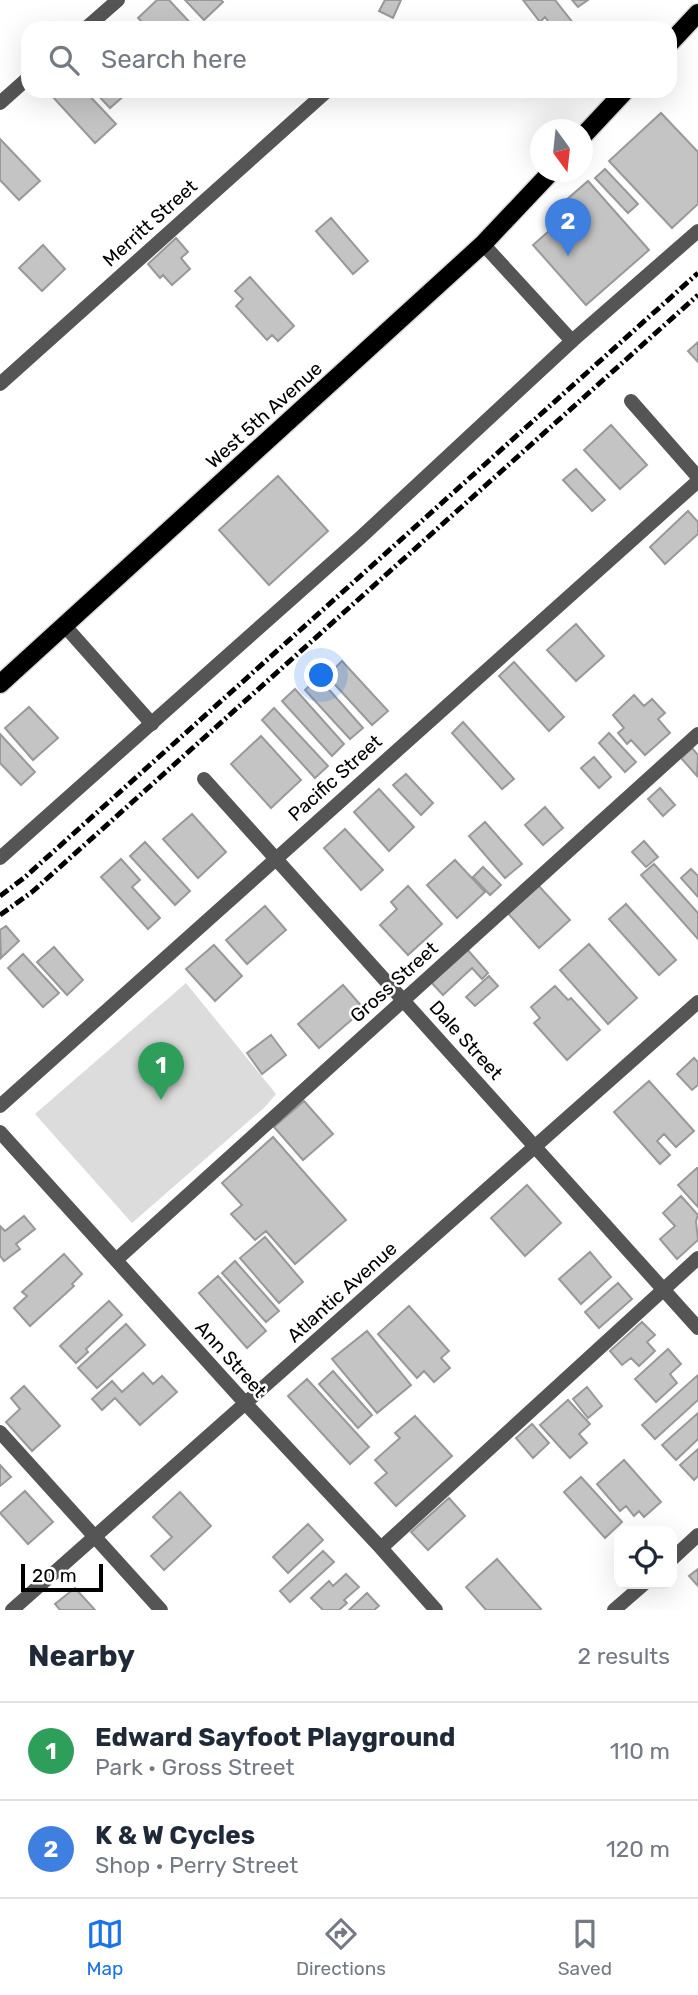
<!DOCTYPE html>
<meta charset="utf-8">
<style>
:root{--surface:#fff;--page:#f6f6f7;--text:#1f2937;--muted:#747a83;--line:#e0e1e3;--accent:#1a73e8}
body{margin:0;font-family:Rubik,sans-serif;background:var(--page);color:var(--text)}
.controls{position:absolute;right:21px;bottom:21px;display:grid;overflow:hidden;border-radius:14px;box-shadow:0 7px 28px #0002}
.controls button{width:63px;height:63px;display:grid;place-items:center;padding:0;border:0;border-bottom:2px solid var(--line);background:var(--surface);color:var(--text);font:35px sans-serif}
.compass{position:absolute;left:530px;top:119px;width:63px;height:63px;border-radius:50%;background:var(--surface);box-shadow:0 7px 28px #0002;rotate:165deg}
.scale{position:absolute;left:21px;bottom:18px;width:82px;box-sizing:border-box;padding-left:7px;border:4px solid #000;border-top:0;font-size:19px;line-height:24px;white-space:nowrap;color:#000;-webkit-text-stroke:5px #fff;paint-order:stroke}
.you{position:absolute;left:322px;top:676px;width:24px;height:24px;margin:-18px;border:5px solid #fff;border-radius:50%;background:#1a73e8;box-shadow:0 0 0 10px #1a73e833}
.badge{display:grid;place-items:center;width:46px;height:46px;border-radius:50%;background:var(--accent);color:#fff;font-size:23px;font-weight:700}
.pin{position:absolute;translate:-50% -58px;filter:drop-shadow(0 2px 4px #0008)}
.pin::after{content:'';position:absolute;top:37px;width:24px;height:21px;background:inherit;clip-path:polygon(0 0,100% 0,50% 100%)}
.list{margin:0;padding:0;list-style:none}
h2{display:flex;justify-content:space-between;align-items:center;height:91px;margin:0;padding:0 28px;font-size:30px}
h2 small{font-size:23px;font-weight:400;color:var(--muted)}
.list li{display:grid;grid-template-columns:46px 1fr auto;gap:21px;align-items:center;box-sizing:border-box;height:98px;padding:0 28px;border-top:2px solid var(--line)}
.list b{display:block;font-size:26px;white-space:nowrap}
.list p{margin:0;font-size:23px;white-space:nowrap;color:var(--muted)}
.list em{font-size:23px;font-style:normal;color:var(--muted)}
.icon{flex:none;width:38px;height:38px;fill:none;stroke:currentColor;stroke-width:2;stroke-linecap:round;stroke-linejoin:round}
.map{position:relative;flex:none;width:698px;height:1610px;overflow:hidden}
.search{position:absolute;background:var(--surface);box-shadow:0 7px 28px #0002;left:21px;right:21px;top:21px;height:77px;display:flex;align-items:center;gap:18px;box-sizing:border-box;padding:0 24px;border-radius:21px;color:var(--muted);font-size:26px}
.sheet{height:287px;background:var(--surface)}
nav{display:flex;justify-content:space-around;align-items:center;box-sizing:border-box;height:98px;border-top:2px solid var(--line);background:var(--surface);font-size:19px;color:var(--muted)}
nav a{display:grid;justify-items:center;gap:4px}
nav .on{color:var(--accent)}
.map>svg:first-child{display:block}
.green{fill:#dcdcdc}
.building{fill:#c4c4c4;stroke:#999;stroke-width:2}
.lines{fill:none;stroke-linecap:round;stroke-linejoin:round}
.primary-casing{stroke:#dbdbdb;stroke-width:21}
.lane{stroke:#555;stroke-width:14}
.street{stroke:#555;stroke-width:14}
.primary{stroke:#000;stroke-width:18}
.rail{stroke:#000;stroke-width:5;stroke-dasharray:10 3.5 2 3.5;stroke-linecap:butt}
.labels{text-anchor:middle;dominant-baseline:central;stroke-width:5;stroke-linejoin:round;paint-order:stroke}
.street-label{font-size:19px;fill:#000;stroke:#fff}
</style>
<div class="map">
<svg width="698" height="1610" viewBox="0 0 698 1610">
<rect width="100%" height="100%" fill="#fff"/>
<path class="green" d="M186 983 276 1094 265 1107 132 1223 35 1114Z"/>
<path class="building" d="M157 0H169L195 28H148L138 18Z
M185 0H221L223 2 204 20Z
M385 0H401L393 18 379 11Z
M523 0H555L577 28H553L545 17 540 22Z
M572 0H588L578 7Z
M54 91H85L116 124 95 143 51 95Z
M94 91H123L126 94 110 108Z
M661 113 698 152V204L672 228 609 161Z
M0 139 40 181 19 200 0 180Z
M605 169 638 204 628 213 595 178Z
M588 181 649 250 586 305 533 245 566 216 558 207Z
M331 218 368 261 353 274 316 231Z
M176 238 188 252 181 258 190 269 172 285 163 275 160 278 148 264Z
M43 245 65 269 42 291 19 268Z
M250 277 294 326 278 341 272 335 267 340 236 306 243 299 235 291Z
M698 342V362L688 351Z
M611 425 647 465 620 489 584 450Z
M576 469 605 500 592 511 563 480Z
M278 476 328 531 269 585 219 530Z
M688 511 698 522V534L665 564 650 547Z
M576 624 604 656 576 681 547 650Z
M342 661 388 711 372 725 327 676Z
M514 662 564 717 549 731 499 676Z
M311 684 318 690 324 684 363 728 350 739 305 690Z
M295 689 344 744 332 756 282 701Z
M634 695 644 706 652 699 665 713 658 719 670 733 645 755 631 740 627 744 618 733 624 728 613 715Z
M29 707 58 738 33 760 5 728Z
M274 708 328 766 315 778 262 720Z
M463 722 514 779 502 789 452 733Z
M609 733 636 762 625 772 599 743Z
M0 734 35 772 21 785 0 763Z
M261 736 301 780 271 808 231 764Z
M692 748 698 755 697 776 681 758Z
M594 757 611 777 599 788 581 768Z
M406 774 433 803 421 815 393 785Z
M660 788 675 805 663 816 648 799Z
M379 789 414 827 389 851 354 812Z
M545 807 563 828 543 845 525 825Z
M192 814 226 852 198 878 163 839Z
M485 822 522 864 505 878 469 836Z
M345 829 383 870 361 890 324 848Z
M644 841 658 857 646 867 632 852Z
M145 842 190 891 175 905 130 856Z
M121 859 140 880 132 887 160 918 148 929 101 877Z
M455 860 485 892 457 918 427 885Z
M654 864 698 913V939L641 875Z
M483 867 501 885 490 895 473 877Z
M691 869 698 876V897L681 878Z
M537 884 570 920 539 948 506 911Z
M408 886 442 924 408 955 380 925 397 909 391 902Z
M626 904 676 960 659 975 609 919Z
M265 906 286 930 247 964 226 940Z
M6 926 19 941 1 958 0 930Z
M589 944 637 998 608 1024 560 970Z
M214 945 242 976 215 1001 186 969Z
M54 947 83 980 67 995 37 962Z
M466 948 488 973 482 979 472 968 443 995 430 981Z
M23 954 59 993 43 1007 8 968Z
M489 976 498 986 475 1006 466 997Z
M343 985 364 1009 319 1048 298 1024Z
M555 986 568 1000 571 998 600 1030 567 1060 534 1023 540 1018 531 1007Z
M271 1035 286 1055 262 1074 247 1053Z
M694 1058 698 1062V1085L692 1090 677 1074Z
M649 1081 694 1131 676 1147 664 1134 657 1141 670 1155 660 1164 614 1112Z
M304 1101 333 1134 303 1160 274 1127Z
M273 1137 346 1220 295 1264 266 1231 255 1240 231 1214 242 1205 222 1183Z
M697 1168H698V1207L678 1185Z
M527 1185 561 1223 525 1256 491 1218Z
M681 1196 698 1215 696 1221 698 1240 677 1259 660 1239 675 1226 663 1213Z
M24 1216 35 1229 16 1244 20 1249 4 1261 0 1256V1226L5 1231Z
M265 1237 303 1282 279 1303 240 1258Z
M590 1252 611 1277 581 1304 559 1279Z
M64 1254 82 1274 72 1284 74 1286 30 1326 14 1308 27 1296 22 1292Z
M235 1261 279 1311 266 1322 222 1273Z
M218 1276 266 1331 247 1348 199 1293Z
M618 1283 632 1299 599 1328 585 1312Z
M109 1301 122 1315 86 1349 88 1352 76 1363 60 1346Z
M409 1306 449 1351 441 1358 450 1368 434 1382 424 1371 417 1378 378 1334Z
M642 1322 655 1335 647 1342 655 1351 639 1366 631 1358 622 1365 610 1351Z
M126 1324 145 1345 97 1388 78 1368Z
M367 1331 411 1385 377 1413 332 1359Z
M668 1349 681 1364 670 1374 677 1383 656 1402 635 1379Z
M333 1371 372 1415 358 1428 319 1384Z
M143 1373 153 1384 162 1376 177 1392 140 1425 115 1398 102 1410 92 1399 112 1381 122 1392Z
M698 1375V1400L655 1439 642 1425Z
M307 1379 369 1447 350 1464 288 1396Z
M24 1386 60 1426 32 1451 6 1422 20 1409 11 1398Z
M587 1387 602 1406 588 1418 573 1399Z
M568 1400 590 1424 579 1434 587 1443 570 1458 540 1425Z
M698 1413V1439L676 1460 662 1445Z
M415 1416 452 1456 396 1506 375 1483 387 1473 375 1460 400 1438 395 1433Z
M532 1424 549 1443 533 1458 516 1438Z
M698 1449V1476L694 1480 680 1465Z
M624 1460 661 1502 644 1517 639 1511 634 1516 626 1506 620 1511 597 1484Z
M0 1465 11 1477 0 1486Z
M581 1477 622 1522 605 1538 564 1492Z
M25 1491 53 1522 28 1544 0 1513Z
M180 1492 211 1526 164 1570 151 1556 172 1537 153 1517Z
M449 1498 465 1516 428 1550 411 1532Z
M308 1524 323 1540 288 1573 273 1557Z
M323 1551 334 1562 290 1602 280 1591Z
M497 1559 541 1609 540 1610H486L466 1587Z
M698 1569V1586L689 1576Z
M346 1574 359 1587 344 1600 347 1603 339 1610H323L311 1598 329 1581 333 1586Z
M75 1588 95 1610H60L55 1604Z
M367 1593 379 1606 374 1610H349Z"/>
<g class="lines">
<defs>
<path id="primary" d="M670 43 698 13
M582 137 625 91
M0 684 483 244 551 172"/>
</defs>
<use href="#primary" class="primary-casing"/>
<path class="lane" d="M0 858 360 538 572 341 698 231
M0 1432 161 1610"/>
<path class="street" d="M86 28 118 0
M0 103 28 78
M483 244 572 341
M0 384 327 91
M631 401 698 477
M64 625 152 724
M204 779 698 1328
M0 1106 698 481
M0 1132 246 1404 381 1548 436 1610
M116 1260 698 734
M381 1548 698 1258
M672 1559 698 1535
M12 1610 698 1002
M614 1610 644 1584"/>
<use href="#primary" class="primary"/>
<path class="rail" d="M0 896 24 878 698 273
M0 915 32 892 698 295"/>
</g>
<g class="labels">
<g class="street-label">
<text transform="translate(150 223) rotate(-42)">Merritt Street</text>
<text transform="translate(264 415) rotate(-42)">West 5th Avenue</text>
<text transform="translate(335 778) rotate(-42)">Pacific Street</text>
<text transform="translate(394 982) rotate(-42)">Gross Street</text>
<text transform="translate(466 1040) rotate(48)">Dale Street</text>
<text transform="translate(342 1292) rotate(-42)">Atlantic Avenue</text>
<text transform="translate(231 1359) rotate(48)">Ann Street</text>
</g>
</g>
</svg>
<div class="controls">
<button><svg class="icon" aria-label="locate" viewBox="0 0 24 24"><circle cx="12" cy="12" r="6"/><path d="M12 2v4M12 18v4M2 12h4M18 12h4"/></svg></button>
</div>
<svg class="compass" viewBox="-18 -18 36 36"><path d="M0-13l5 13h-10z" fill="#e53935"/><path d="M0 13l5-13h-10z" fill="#747a83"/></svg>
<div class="scale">20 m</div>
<div class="you"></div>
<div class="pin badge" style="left:161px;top:1100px;background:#2e9e5b">1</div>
<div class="pin badge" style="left:568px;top:256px;background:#3f7fe0">2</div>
<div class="search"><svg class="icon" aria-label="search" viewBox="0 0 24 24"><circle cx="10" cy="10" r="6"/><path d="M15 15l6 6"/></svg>Search here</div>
</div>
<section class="sheet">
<h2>Nearby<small>2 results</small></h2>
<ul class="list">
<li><span class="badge" style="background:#2e9e5b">1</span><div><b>Edward Sayfoot Playground</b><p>Park · Gross Street</p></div><em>110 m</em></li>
<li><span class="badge" style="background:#3f7fe0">2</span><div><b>K &amp; W Cycles</b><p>Shop · Perry Street</p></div><em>120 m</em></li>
</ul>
</section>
<nav>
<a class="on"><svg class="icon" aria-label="map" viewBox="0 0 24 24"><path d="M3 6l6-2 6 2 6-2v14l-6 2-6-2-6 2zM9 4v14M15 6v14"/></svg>Map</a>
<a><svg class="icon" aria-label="directions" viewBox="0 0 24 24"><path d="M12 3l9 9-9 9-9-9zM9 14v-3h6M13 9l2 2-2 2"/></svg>Directions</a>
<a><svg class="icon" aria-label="saved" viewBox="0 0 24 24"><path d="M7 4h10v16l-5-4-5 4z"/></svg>Saved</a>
</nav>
